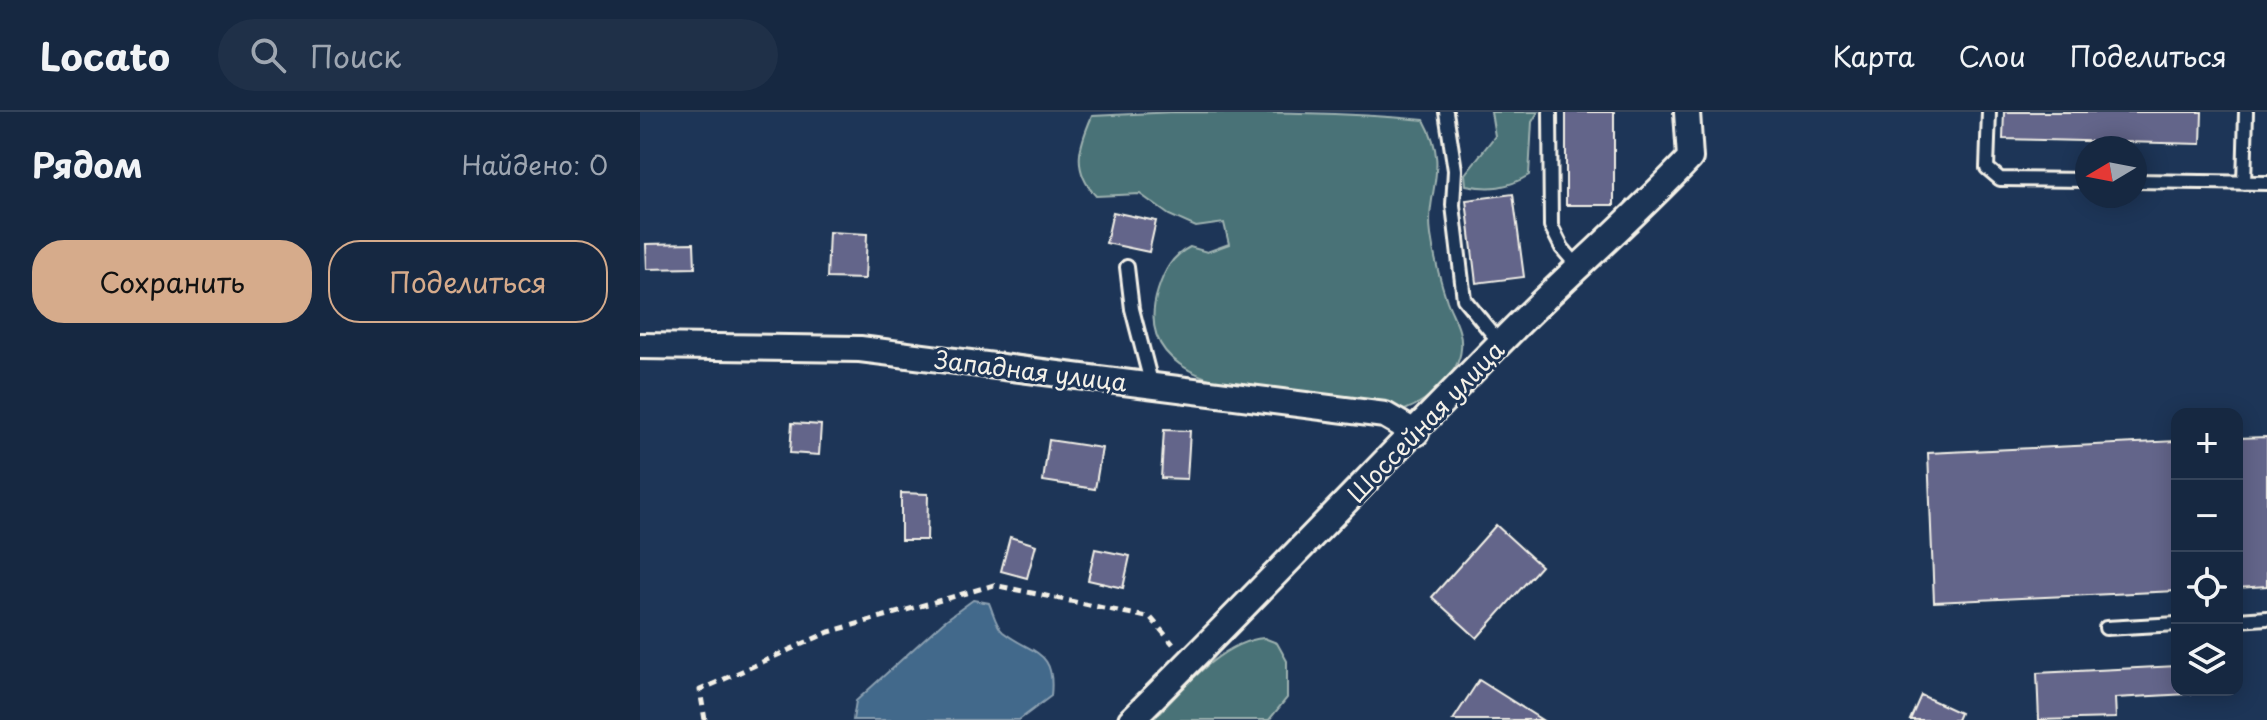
<!DOCTYPE html>
<html lang="ru">
<meta charset="utf-8">
<style>
:root{--surface:#162841;--page:#1f3048;--text:#f1f3f6;--muted:#9ea6b1;--line:#35445a;--accent:#d6ab8b}
body{margin:0;font-family:"Playpen Sans",sans-serif;background:var(--page);color:var(--text)}
.controls{position:absolute;right:24px;bottom:24px;display:grid;overflow:hidden;border-radius:16px;box-shadow:0 4px 20px #0003}
.controls button{width:72px;height:72px;display:grid;place-items:center;padding:0;border:0;border-bottom:2px solid var(--line);background:var(--surface);color:var(--text);font:40px sans-serif}
.compass{position:absolute;left:1435px;top:24px;width:72px;height:72px;border-radius:50%;background:var(--surface);box-shadow:0 4px 20px #0003;rotate:260deg}
.list{margin:0;padding:0;list-style:none}
h2{display:flex;justify-content:space-between;align-items:center;height:104px;margin:0;padding:0 32px;font-size:34px}
h2 small{font-size:26px;font-weight:400;color:var(--muted)}
.actions{display:flex;gap:16px;padding:24px 32px}
.actions a{flex:1;padding:18px 0;border:2px solid var(--accent);border-radius:32px;text-align:center;font-size:28px;color:var(--accent)}
.actions .main{background:var(--accent);color:#111}
.icon{flex:none;width:44px;height:44px;fill:none;stroke:currentColor;stroke-width:2;stroke-linecap:round;stroke-linejoin:round}
.map{position:relative;flex:none;width:1627px;height:608px;overflow:hidden}
header{display:flex;align-items:center;gap:48px;box-sizing:border-box;height:112px;padding:0 40px;background:var(--surface);border-bottom:2px solid var(--line)}
header strong{font-size:38px}
nav{display:flex;gap:44px;margin-inline-start:auto;font-size:28px}
.search{width:560px;height:72px;background:var(--page);display:flex;align-items:center;gap:20px;box-sizing:border-box;padding:0 28px;border-radius:44px;color:var(--muted);font-size:30px}
main{display:flex}
aside{flex:1;background:var(--surface)}
.map>svg:first-child{display:block}
.green{fill:#497277;stroke:#9eb2b0;stroke-width:2}
.water{fill:#43698b;stroke:#8a9fb0;stroke-width:2}
.building{fill:#63658a;stroke:#f4f1e8;stroke-width:2}
.lines{fill:none;stroke-linecap:round;stroke-linejoin:round}
.service-casing{stroke:#f4f1e8;stroke-width:18}
.minor-casing{stroke:#f4f1e8;stroke-width:30}
.path{stroke:#f4f1e8;stroke-width:5;stroke-dasharray:8 6;stroke-linecap:butt}
.service{stroke:#1d3557;stroke-width:12}
.minor{stroke:#1d3557;stroke-width:24}
.labels{text-anchor:middle;dominant-baseline:central;stroke-width:6;stroke-linejoin:round;paint-order:stroke}
.street-label{font-size:24px;fill:#f4f1e8;stroke:#1d3557}
</style>
<header>
<strong>Locato</strong>
<div class="search"><svg class="icon" aria-label="search" viewBox="0 0 24 24"><circle cx="10" cy="10" r="6"/><path d="M15 15l6 6"/></svg>Поиск</div>
<nav><a>Карта</a><a>Слои</a><a>Поделиться</a></nav>
</header>
<main>
<aside>
<h2>Рядом<small>Найдено: 0</small></h2>
<ul class="list">
</ul>
<div class="actions"><a class="main">Сохранить</a><a>Поделиться</a></div>
</aside>
<div class="map">
<svg width="1627" height="608" viewBox="0 0 1627 608">
<rect width="100%" height="100%" fill="#1d3557"/>
<filter id="ink" filterUnits="userSpaceOnUse"><feTurbulence type="fractalNoise" baseFrequency=".0125" numOctaves="2"/><feDisplacementMap in="SourceGraphic" scale="16" xChannelSelector="R" yChannelSelector="G"/><feConvolveMatrix kernelMatrix="1 2 1 2 8 2 1 2 1" color-interpolation-filters="sRGB"/></filter>
<g filter="url(#ink)">
<path class="green" d="M535 0C617 0 703 0 784 8 811 57 785 79 791 123 794 145 800 168 807 189 813 205 823 219 821 237 819 263 788 289 765 298 699 277 479 300 518 178 524 159 532 144 550 135L567 140 589 132 584 111 556 115 529 103 500 82 456 84C431 57 439 34 452 4Z
M851 0H898L892 10 889 63C868 76 850 78 826 73L825 62 855 24Z
M624 526 637 531 647 549V586L629 608H513C542 578 581 529 624 526Z"/>
<path class="water" d="M333 488 349 491C353 500 356 514 363 520 393 543 416 537 411 584L379 608H213L216 589 303 510Z"/>
<path class="building" d="M926 0H974V93H926Z
M1364 0H1562L1561 32 1363 27Z
M873 82 884 165 836 171 826 88Z
M473 100 516 109 509 140 466 131Z
M189 120 227 122 225 167 187 166Z
M54 131 55 156 7 157 6 132Z
M152 311 181 313 179 343 150 341Z
M524 318 550 319 547 367 521 366Z
M1627 325V474L1597 476V326Z
M409 328 462 336 455 377 403 369Z
M1537 329V479L1294 490 1288 341Z
M261 381 288 382 287 428H261Z
M856 413 901 454 837 526 792 485Z
M370 425 396 433 387 466 361 459Z
M455 437 490 444 483 476 448 468Z
M1537 554V578L1586 580 1475 586 1476 606 1399 608 1397 561Z
M839 568 902 608H813Z
M1281 583 1320 601 1317 608H1270Z"/>
<g class="lines">
<defs>
<path id="service" d="M806 0 815 58 813 93 824 187 860 231
M910 0 911 114 922 136 939 156
M1349 0 1347 56 1360 67 1447 68
M1495 69 1627 71
M1604 71 1606 0
M487 155 492 197 512 274
M1597 508 1627 506
M1466 516 1537 512"/>
<path id="minor" d="M0 234 220 237 745 303 776 321
M491 608C616 485 736 357 859 232 921 168 989 111 1050 46L1047 0"/>
</defs>
<use href="#service" class="service-casing"/>
<use href="#minor" class="minor-casing"/>
<path class="path" d="M65 608 60 578 189 520 354 473 511 506 533 532"/>
<use href="#service" class="service"/>
<use href="#minor" class="minor"/>
</g>
</g>
<g class="labels">
<g class="street-label">
<text transform="translate(391 258) rotate(7)">Западная улица</text>
<text transform="translate(785 309) rotate(-46)">Шоссейная улица</text>
</g>
</g>
</svg>
<div class="controls">
<button>+</button>
<button>−</button>
<button><svg class="icon" aria-label="locate" viewBox="0 0 24 24"><circle cx="12" cy="12" r="6"/><path d="M12 2v4M12 18v4M2 12h4M18 12h4"/></svg></button>
<button><svg class="icon" aria-label="layers" viewBox="0 0 24 24"><path d="M12 4l9 5-9 5-9-5zM3 14l9 5 9-5"/></svg></button>
</div>
<svg class="compass" viewBox="-18 -18 36 36"><path d="M0-13l5 13h-10z" fill="#e53935"/><path d="M0 13l5-13h-10z" fill="#9ea6b1"/></svg>
</div>
</main>
